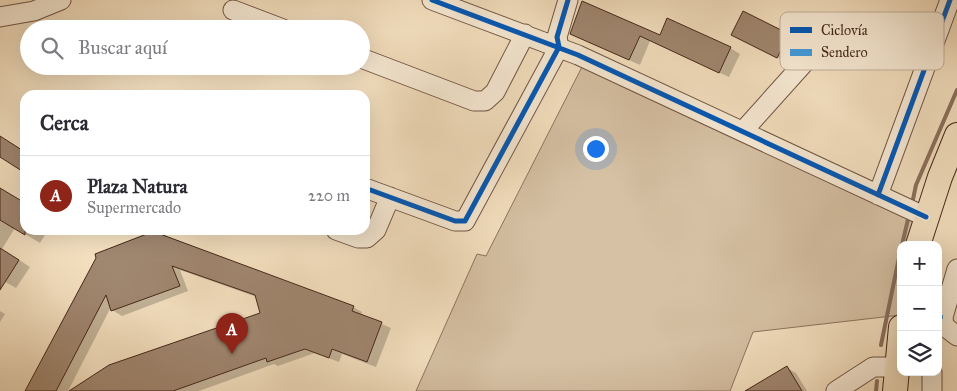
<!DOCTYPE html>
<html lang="es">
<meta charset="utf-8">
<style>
:root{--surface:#fff;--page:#f7f7f7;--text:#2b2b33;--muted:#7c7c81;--line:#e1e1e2;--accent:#8f2418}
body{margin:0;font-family:"IM FELL Great Primer",serif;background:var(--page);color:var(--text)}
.controls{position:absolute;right:15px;bottom:15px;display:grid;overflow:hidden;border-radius:10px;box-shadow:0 5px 20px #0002}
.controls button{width:45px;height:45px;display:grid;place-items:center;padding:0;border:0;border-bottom:1px solid var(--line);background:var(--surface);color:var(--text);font:25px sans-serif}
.you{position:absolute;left:595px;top:148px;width:18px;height:18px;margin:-12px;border:4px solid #fff;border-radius:50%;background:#1a73e8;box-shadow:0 0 0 8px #1a73e833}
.badge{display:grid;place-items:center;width:32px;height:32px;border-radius:50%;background:var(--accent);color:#fff;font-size:16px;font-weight:700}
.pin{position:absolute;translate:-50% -41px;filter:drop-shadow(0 1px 2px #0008)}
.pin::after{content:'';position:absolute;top:26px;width:18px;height:15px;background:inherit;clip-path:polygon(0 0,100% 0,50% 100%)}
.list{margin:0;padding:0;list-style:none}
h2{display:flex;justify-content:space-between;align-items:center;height:65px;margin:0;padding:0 20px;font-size:21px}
h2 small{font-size:16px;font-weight:400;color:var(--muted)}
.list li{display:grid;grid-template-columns:32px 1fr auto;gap:15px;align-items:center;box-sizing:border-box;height:80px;padding:0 20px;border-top:1px solid var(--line)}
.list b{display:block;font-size:19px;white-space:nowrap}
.list p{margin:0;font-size:16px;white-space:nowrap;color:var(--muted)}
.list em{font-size:16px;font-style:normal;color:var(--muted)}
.icon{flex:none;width:28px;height:28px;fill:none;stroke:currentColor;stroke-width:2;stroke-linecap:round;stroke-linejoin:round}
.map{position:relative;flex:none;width:957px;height:391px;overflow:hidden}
.search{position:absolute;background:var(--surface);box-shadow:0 5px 20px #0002;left:20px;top:20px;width:350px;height:55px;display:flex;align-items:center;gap:12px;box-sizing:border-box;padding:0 18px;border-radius:28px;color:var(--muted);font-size:19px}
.panel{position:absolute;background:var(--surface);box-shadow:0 5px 20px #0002;left:20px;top:90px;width:350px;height:145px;border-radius:15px}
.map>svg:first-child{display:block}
.green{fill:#d6c1a4;stroke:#8e745f}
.shadow{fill:#0003}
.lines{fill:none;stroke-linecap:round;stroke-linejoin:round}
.stream{stroke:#8a705c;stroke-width:4}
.building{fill:#a08770;stroke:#45271a}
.minor-casing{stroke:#715544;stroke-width:21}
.major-casing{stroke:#45271a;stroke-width:26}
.minor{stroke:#f8ebd6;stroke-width:19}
.major{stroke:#f4e0c0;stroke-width:24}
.quiet{stroke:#409cdf;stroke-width:4;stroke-dasharray:8 4;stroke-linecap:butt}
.cycleway-casing{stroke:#f8ebd6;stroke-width:8}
.cycleway{stroke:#0057b8;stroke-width:5}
.key{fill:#f8ebd6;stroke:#c2b09e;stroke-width:1}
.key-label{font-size:14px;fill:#45271a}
</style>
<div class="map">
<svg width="957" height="391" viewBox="0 0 957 391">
<rect width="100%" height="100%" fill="#f4e0c0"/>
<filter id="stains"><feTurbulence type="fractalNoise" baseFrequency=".004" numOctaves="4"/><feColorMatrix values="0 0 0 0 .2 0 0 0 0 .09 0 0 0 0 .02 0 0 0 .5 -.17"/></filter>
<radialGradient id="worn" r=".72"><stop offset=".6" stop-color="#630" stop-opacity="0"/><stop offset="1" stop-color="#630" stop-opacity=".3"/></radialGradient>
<path class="green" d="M586 59 926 217 918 245H901V315L753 332 730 391H416L477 254 486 256Z"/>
<path class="shadow" d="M571 34 661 36 730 48 740 54 729 77 650 41 640 65Z
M788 35 797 40 786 62 741 39Z
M0 189 25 204V230H48L40 243 15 228 2 249 30 267 16 288 0 279Z
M159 231 169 238 353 307 362 312 361 315 391 328 376 367 342 354 339 362 315 353 278 366 274 364 199 391H71L110 366 262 314 257 297 180 270 188 291 122 316 112 310 111 307 68 391H26L98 258 97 254Z
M0 311 5 314 0 322Z
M787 368 796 373 807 391H750Z"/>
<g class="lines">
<path class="stream" d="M912 204 916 185 957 90
M902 245 909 215
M881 345 901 248
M876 391 877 381"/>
</g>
<path class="building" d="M582 1 660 35 667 18 731 47 719 73 640 36 629 60 570 34Z
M743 11 789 34 777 58 731 35Z
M0 136 25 152V173L0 157Z
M0 188 25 203V235L0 220Z
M157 230 160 234 354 306 352 311 382 322 367 362 332 349 329 358 305 349 267 362 266 358 173 391H69L109 365 260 313 255 295 172 266 180 286 111 311 106 295 56 391H25L96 258 95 254Z
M0 248 19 260 0 290Z
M787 366 802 391H745Z"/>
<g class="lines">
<defs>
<path id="minor" d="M432 0 578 55 926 217
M233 10 283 29
M0 17 34 11 61 0
M361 58 474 101H485L495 92 525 34
M743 131 813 53
M365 188 455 221H465L559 47 557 37 568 0
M878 195 950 0
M336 230 358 238H367L376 230 390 197
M957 269 943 317 944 326 957 336
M836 391 873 367H897
M932 391V372"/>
<path id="major" d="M918 245 940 177 957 135
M895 391 901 327"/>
</defs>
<use href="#minor" class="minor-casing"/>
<use href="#major" class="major-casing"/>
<use href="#minor" class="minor"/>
<use href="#major" class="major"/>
<path class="quiet" d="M938 317H943"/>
<defs>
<path id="cycleway" d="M432 0 578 55 926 217
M365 188 455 221H465L559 47 557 37 568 0
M878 195 950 0"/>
</defs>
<use href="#cycleway" class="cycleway-casing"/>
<use href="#cycleway" class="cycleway"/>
</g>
<rect x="780" y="12" width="164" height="58" rx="8" class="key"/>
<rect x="790" y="27" width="22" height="6" fill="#0057b8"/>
<rect x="790" y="49" width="22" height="7" fill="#409cdf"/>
<g class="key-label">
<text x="821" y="35">Ciclovía</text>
<text x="821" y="57">Sendero</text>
</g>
<rect width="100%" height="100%" filter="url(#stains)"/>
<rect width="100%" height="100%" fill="url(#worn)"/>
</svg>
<div class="controls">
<button>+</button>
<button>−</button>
<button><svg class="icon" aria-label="layers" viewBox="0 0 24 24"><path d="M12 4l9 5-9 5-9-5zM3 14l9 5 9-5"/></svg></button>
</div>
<div class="you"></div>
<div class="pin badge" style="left:232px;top:354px">A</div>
<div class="search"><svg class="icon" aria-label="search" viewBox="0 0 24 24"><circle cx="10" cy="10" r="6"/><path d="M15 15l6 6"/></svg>Buscar aquí</div>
<section class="panel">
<h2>Cerca<small></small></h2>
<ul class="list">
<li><span class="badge">A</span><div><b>Plaza Natura</b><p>Supermercado</p></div><em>220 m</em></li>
</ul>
</section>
</div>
